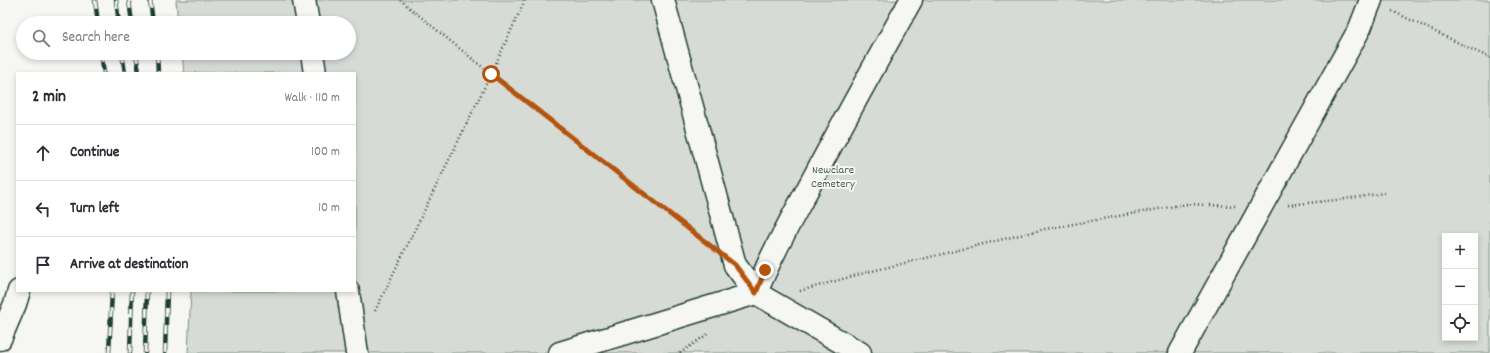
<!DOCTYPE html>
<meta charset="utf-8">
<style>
:root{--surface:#fff;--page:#f7f7f7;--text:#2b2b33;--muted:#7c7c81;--line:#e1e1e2}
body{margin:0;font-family:Dekko,sans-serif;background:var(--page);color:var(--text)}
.controls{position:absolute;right:12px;bottom:12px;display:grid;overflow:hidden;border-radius:0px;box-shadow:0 2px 6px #0003}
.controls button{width:36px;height:36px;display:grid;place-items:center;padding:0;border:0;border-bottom:1px solid var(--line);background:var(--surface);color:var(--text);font:20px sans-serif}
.stop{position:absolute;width:12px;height:12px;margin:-9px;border:3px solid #b45309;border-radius:50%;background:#fff}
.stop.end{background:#b45309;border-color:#fff;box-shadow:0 1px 4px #0008}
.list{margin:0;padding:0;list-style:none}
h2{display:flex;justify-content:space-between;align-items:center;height:52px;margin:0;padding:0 16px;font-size:17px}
h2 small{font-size:13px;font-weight:400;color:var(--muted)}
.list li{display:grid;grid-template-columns:26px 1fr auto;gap:12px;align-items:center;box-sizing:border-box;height:56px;padding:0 16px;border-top:1px solid var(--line)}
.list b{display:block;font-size:15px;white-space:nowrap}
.list em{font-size:13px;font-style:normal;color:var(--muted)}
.icon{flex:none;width:22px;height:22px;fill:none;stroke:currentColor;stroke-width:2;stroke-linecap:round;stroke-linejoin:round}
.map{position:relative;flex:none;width:1490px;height:353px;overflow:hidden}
.search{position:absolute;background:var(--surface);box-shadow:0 2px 6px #0003;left:16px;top:16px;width:340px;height:44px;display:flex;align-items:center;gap:10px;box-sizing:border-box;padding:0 14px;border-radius:22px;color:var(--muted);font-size:15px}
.panel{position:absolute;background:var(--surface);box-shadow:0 2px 6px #0003;left:16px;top:72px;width:340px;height:220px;border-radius:0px}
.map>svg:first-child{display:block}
.green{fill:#d6dbd6;stroke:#7a8c85;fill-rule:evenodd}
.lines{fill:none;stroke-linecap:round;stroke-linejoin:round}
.minor-casing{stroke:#1f3d34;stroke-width:25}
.path{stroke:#1f3d34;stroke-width:2.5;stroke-dasharray:1 3;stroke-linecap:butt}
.minor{stroke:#f6f6f2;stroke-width:22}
.rail-casing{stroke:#1f3d34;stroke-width:4.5}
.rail{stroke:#f6f6f2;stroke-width:3;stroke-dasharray:9;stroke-linecap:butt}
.route{stroke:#b45309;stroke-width:5}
.labels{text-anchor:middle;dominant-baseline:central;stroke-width:4;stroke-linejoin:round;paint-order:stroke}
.park-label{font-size:12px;fill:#445d54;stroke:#f6f6f2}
</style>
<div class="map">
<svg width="1490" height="353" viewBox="0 0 1490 353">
<rect width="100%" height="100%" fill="#f6f6f2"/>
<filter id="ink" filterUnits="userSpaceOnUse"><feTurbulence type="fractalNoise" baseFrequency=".025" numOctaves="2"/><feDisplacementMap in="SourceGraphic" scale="8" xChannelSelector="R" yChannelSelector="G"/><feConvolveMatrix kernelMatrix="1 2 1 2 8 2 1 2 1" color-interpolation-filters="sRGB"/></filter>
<g filter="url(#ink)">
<path class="green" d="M176 0H1490V353H188L191 291H355V73H184L182 53H349V23H178ZM1445 236H1475V338H1445Z"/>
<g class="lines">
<defs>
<path id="minor" d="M304 0 308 23
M663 0 735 265 756 293 860 353
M312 53 315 73
M348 291 357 353
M0 339 15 304 19 291
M560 353 756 293C771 254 793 217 813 179 845 119 878 59 911 0
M1180 353 1360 28 1371 0"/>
</defs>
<use href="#minor" class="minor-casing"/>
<path class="path" d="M400 0 491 74 703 241
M1392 11 1490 58
M1288 205 1345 199 1384 193
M800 291 864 273 1045 229 1187 204 1235 206
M375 311 491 74 525 0
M680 353 709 333"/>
<use href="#minor" class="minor"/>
<defs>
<path id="rail" d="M95 0 98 23
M116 0 119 23
M129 0 132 23
M150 0 153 23
M101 53 104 73
M122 53 125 73
M136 53 139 73
M157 53 158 73
M109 353 112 291
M130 353 132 291
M145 353 147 291
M165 353 167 291"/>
</defs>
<use href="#rail" class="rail-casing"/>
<use href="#rail" class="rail"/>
</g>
</g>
<g class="lines" filter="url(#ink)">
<path class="route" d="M491 74 735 265 756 293 765 270"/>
</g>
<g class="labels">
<g class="park-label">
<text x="833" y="170">Newclare<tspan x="833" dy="14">Cemetery</tspan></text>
</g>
</g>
</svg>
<div class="controls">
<button>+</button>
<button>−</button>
<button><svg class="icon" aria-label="locate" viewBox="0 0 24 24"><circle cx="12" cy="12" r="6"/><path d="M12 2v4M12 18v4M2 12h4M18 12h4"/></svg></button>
</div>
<div class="stop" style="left:491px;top:74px"></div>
<div class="stop end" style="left:765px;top:270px"></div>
<div class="search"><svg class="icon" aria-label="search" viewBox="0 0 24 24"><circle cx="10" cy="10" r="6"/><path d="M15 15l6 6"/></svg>Search here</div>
<section class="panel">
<h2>2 min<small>Walk · 110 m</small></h2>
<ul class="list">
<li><svg class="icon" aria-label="ahead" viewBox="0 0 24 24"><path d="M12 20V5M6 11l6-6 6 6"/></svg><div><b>Continue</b></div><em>100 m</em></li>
<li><svg class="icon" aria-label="left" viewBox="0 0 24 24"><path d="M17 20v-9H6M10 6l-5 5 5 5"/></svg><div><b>Turn left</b></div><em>10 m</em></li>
<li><svg class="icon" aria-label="arrive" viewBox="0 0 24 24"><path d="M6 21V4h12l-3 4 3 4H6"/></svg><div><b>Arrive at destination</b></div></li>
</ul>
</section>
</div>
